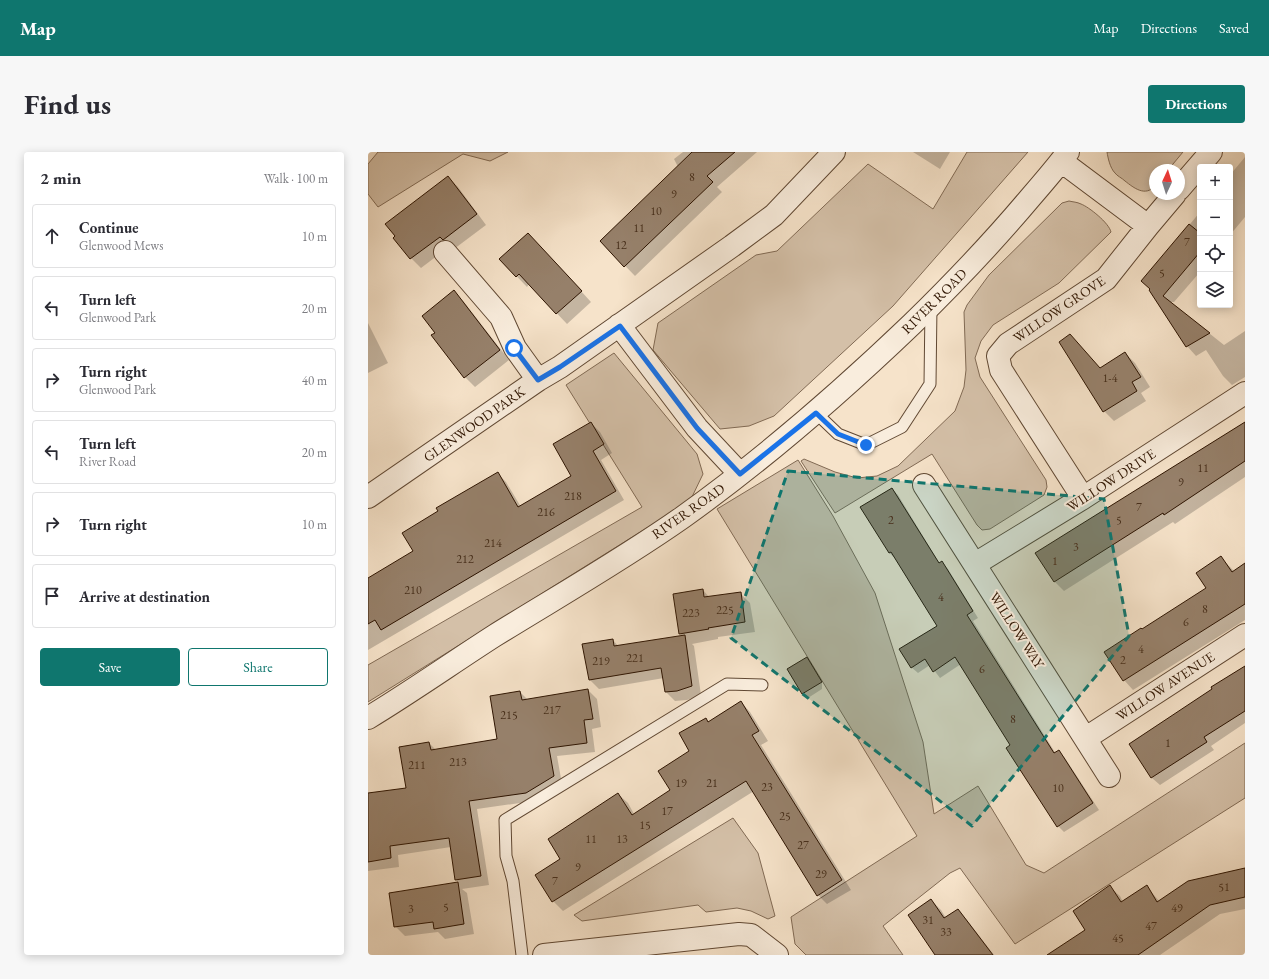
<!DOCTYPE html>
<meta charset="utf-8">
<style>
:root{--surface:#fff;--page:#f7f7f7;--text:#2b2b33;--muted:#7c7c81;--line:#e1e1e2;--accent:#0f766e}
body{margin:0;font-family:"EB Garamond",serif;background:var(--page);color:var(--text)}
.controls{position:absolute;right:12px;top:12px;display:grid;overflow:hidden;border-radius:4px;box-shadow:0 2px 10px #0003}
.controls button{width:36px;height:36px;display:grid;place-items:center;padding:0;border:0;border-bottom:1px solid var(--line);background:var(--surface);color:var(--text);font:20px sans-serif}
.compass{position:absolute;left:781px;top:12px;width:36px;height:36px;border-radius:50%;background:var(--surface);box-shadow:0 2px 10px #0003;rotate:4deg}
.stop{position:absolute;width:12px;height:12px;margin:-9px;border:3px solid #1a73e8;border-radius:50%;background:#fff}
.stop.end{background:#1a73e8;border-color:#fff;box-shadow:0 1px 4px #0008}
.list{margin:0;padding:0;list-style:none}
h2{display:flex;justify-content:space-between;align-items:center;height:52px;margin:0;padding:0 16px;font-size:17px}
h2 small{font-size:13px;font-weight:400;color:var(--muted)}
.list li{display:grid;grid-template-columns:26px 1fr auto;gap:12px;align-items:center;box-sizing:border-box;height:64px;margin:0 8px 8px;padding:0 8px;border:1px solid var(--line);border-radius:4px}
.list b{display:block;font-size:15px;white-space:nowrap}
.list p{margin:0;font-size:13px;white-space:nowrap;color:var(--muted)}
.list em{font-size:13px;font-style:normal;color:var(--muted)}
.actions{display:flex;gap:8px;padding:12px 16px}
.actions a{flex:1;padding:9px 0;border:1px solid var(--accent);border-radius:4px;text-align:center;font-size:14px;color:var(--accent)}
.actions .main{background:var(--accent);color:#fff}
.icon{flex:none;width:22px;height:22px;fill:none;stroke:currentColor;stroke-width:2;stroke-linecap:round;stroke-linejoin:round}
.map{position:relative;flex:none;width:877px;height:803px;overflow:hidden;border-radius:4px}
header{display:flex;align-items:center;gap:24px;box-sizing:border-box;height:56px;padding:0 20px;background:var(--accent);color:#fff}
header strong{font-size:19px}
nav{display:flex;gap:22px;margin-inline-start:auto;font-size:14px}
.intro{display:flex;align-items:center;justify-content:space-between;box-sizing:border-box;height:96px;padding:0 24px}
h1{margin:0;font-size:28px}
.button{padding:10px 18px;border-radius:4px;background:var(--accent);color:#fff;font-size:14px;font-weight:700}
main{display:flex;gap:24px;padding:0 24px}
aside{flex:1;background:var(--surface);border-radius:4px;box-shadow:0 2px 10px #0003}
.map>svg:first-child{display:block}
.green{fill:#d4c0a8;stroke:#816a54}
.shadow{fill:#0003}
.building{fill:#96806a;stroke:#2e1401}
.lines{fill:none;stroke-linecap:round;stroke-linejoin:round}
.service-casing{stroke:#604833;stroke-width:13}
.minor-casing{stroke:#604833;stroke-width:24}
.service{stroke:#f9eddd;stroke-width:11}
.minor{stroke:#f9eddd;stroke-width:22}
.route{stroke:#1a73e8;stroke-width:5}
.marked{fill:#0f766e;fill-opacity:0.2;stroke:#0f766e;stroke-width:3;stroke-dasharray:8 5;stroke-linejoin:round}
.labels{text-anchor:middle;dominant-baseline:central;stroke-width:4;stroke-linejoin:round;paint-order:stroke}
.number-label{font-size:12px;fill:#482f1b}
.street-label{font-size:14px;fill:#2e1401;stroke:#f9eddd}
</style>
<header>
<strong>Map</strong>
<nav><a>Map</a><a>Directions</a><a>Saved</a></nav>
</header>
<div class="intro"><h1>Find us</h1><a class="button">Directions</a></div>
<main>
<aside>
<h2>2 min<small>Walk · 100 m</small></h2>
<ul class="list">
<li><svg class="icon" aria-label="ahead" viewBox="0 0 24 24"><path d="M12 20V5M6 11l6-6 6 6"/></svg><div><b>Continue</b><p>Glenwood Mews</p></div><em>10 m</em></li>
<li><svg class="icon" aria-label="left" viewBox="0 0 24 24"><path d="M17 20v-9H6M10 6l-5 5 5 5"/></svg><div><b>Turn left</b><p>Glenwood Park</p></div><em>20 m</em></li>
<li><svg class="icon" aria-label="right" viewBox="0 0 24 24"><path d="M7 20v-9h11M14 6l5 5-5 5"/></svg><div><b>Turn right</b><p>Glenwood Park</p></div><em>40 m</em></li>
<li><svg class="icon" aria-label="left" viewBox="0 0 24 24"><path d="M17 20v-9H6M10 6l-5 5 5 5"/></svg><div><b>Turn left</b><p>River Road</p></div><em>20 m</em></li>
<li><svg class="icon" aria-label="right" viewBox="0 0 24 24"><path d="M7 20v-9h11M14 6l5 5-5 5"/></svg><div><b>Turn right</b></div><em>10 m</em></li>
<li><svg class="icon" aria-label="arrive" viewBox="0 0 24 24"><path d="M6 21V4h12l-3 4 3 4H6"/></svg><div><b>Arrive at destination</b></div></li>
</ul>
<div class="actions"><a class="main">Save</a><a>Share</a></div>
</aside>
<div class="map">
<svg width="877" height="803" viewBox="0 0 877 803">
<rect width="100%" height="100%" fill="#f6e3ca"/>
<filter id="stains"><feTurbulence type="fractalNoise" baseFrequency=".005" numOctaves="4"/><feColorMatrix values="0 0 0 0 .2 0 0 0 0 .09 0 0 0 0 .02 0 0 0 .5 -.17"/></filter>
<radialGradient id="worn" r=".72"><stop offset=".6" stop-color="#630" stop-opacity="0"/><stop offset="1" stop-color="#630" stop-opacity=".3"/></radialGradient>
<path class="green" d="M10 0H140L122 9 95 2 10 55 0 42V12Z
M599 0H660L525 154 406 264 381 274 352 277 285 198 290 171 388 103 409 99 500 12 565 57Z
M739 0H815L800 18H787V34C777 45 766 36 757 29 754 26 749 24 747 21 742 16 740 6 739 0Z
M701 49C705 50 709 50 713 52 721 55 741 71 743 80L691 131 625 173 613 189 607 206 612 225 678 328 679 335 676 343 622 377 614 378 609 373 564 302 467 361 433 309 436 307 467 320 489 326 509 324 530 314 587 259 596 235 598 218 596 160 599 153 621 123 694 51Z
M246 201 329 302 335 322 322 349 0 550V513L274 355 198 233Z
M430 308 465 364 507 441 555 590 566 662 610 634 658 713 676 721 877 591V646L647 792 592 716 582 721 515 774 535 803H438L427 792 423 765 549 684 349 357Z
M365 666 390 701 407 764 400 767 383 759 369 756 338 760 330 753 214 769 206 763Z"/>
<path class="shadow" d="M315 0H389L349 35 354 40 267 124 233 89 310 15 306 7Z
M545 0H582L572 17Z
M877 5V65L862 83V23Z
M80 25 90 35 118 73 86 97 82 94 53 116 43 106Z
M832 60V120L806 150H802L856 193 877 179V225L864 233 855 224 838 198 828 204 819 194 783 137 775 129Z
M170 92 223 150 199 172 161 132 159 135 132 107Z
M86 140 96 150 141 208 107 235 97 225 69 181Z
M0 171 20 211 0 221Z
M757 201 767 211 782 235 773 241 778 249 746 269 736 259 732 217Z
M877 270V325L807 372 805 370 696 439 686 429 668 402Z
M223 271 232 280 244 301 233 308 256 348 0 498V427L47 400 130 322 138 330 153 355 204 324Z
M524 337 530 343 572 412 574 411 580 417 610 466 605 469 688 602 691 599 697 606 731 658 696 680 690 674 643 594 593 512 572 526 562 513 550 521 543 515 570 474 528 407 521 401Z
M853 406 866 419 877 412V468L765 538 756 528 774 479 840 436Z
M335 438 342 446 372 441 382 451 387 480 350 485V487L324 492 326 494 333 543 319 548 307 549 298 540 296 526 231 537 221 527 245 488 251 495 314 485 312 482 306 443Z
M438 506 443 511 454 529V537L440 546 435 541Z
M877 514V571L843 594 846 598 792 633 784 626 762 592 846 537Z
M220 538 229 547 233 575 224 577 227 600 189 604 194 632 166 649 109 657 121 733 94 737 99 741 106 782 77 787 70 780 37 784 27 774 22 742 91 731 88 728 83 695 30 703 31 715 0 719V643L39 637 61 591 68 598 131 588 152 540 160 548Z
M373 550 382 560 400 589 393 593 483 738 459 752 450 743 386 639 195 759 185 749 168 723 193 708 250 642 260 651 266 662 304 638 338 567 341 570Z
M877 717V757L852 762 792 803H691L719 778 742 735 752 744 755 750 779 735 792 750Z
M563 748 573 758 578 766 590 758 599 768 626 803H568Z"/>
<path class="building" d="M324 0H367L339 24 345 30 256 115 232 89Z
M80 24 109 62 75 88 72 85 42 107 25 86 27 84 17 72Z
M821 72 832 81V100L795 144 842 181 818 195 781 138 782 137 773 129Z
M160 81 214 139 188 162 151 122 148 125 131 107Z
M86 138 132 198 96 226 63 183 67 181 54 164Z
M702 182 732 216 757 200 773 225 764 230 769 239 735 260 691 190Z
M223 270 236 292 225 299 248 339 13 478 7 468 0 472V426L45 399 34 381 70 359 68 356 130 320 150 355 203 324 185 292Z
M877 270V309L796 363 795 361 686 430 667 401Z
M524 336 571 411 574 409 605 459 599 463 686 601 691 598 725 651 689 675 638 596 642 593 587 505 565 520 557 507 543 516 531 497 569 474 523 400 521 401 492 355Z
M853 404 864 420 877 411V452L755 529 736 500 773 476 774 477 838 436 828 421Z
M335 437 336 445 373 440 377 470 340 476 341 477 311 482 305 442Z
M317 483 324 534 309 539 297 540 293 516 221 528 214 492 245 487 246 494Z
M439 505 454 530 434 542 419 517Z
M877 514V559L836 585 839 590 783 626 761 592 844 537 843 535Z
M220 537 225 567 216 568 219 591 181 596 186 624 158 641 101 649 113 724 87 728 81 686 22 694 23 706 0 710V641L38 636 31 595 61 590 63 598 129 587 122 544 152 539 154 548Z
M373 549 391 579 384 583 474 728 449 744 378 629 184 750 167 723 192 707 180 687 250 641 264 663 302 638 290 619 321 599 311 581 338 566 340 570Z
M877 716V745L842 753 770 803H679L717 778 705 759 742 733 753 750 779 733 789 750 820 729Z
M90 730 96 772 66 777 65 770 26 775 21 741Z
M563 747 576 766 590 757 625 803H567L540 763Z"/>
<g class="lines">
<defs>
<path id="service" d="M448 261 470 282 498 293 534 275 562 232 563 154
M154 803 145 729 138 704 137 668 359 532 394 533"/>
<path id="minor" d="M693 9 780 74
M811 37 843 0
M77 100 133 165 147 196 170 228
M251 173 329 276 372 322
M556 333 741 624
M0 345 170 228 192 215 364 94 406 63 466 0
M715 346 633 218 630 204 640 192 738 127 780 74 807 42
M607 412 715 346 877 241
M0 566C43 540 84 511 126 484 189 445 254 408 315 365 396 307 472 241 544 172 586 131 625 90 662 46 675 31 688 16 700 0
M718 586 877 483
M176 803 371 782 383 783 409 803"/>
</defs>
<use href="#service" class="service-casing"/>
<use href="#minor" class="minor-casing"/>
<use href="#service" class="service"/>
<use href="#minor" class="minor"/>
</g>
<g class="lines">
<path class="route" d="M146 196 170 228 192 215 252 174 329 276 372 322 448 261 470 282 498 293"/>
</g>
<path class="marked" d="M420 319 736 347 761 484 604 674 363 486Z"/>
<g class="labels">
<g class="number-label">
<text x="324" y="25">8</text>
<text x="306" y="42">9</text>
<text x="288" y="59">10</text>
<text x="271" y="76">11</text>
<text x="819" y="90">7</text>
<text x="253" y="93">12</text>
<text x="794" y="121">5</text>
<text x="742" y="226">1-4</text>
<text x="835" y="316">11</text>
<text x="813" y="330">9</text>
<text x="205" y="344">218</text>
<text x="771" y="355">7</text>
<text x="178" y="360">216</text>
<text x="523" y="368">2</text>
<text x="751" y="368">5</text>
<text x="125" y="391">214</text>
<text x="708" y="395">3</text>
<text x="97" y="407">212</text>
<text x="687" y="409">1</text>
<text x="45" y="438">210</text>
<text x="573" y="445">4</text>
<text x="837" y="457">8</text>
<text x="357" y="458">225</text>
<text x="323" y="461">223</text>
<text x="818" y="470">6</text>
<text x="773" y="497">4</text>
<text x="267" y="506">221</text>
<text x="755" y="508">2</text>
<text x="233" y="509">219</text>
<text x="614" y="517">6</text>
<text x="184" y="558">217</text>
<text x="141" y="563">215</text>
<text x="645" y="567">8</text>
<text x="800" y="591">1</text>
<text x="90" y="610">213</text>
<text x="49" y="613">211</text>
<text x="313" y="631">19</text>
<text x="344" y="631">21</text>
<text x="399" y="635">23</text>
<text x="690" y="636">10</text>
<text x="299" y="659">17</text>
<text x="417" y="664">25</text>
<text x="277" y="673">15</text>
<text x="223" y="687">11</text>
<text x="254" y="687">13</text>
<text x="435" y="693">27</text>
<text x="210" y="715">9</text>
<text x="453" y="722">29</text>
<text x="187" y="729">7</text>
<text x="856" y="735">51</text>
<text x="78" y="755">5</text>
<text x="809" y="756">49</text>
<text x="43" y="757">3</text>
<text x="560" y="768">31</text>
<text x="783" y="774">47</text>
<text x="578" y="780">33</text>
<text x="750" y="786">45</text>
</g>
<g class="street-label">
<text transform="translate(566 149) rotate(-45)">RIVER ROAD</text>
<text transform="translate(691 157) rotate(-34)">WILLOW GROVE</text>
<text transform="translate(106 272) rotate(-35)">GLENWOOD PARK</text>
<text transform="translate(743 328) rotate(-33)">WILLOW DRIVE</text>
<text transform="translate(320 359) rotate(-35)">RIVER ROAD</text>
<text transform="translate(649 478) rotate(57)">WILLOW WAY</text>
<text transform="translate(797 534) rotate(-33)">WILLOW AVENUE</text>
</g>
</g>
<rect width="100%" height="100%" filter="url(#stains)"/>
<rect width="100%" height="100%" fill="url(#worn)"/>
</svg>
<div class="controls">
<button>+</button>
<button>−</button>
<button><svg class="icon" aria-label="locate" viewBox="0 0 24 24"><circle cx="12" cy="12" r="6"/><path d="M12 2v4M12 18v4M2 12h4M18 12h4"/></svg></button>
<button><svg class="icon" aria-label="layers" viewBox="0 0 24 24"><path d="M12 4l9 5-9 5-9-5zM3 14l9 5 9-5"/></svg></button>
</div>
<svg class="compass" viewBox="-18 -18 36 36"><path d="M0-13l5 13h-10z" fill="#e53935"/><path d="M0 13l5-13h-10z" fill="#7c7c81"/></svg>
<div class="stop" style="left:146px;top:196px"></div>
<div class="stop end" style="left:498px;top:293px"></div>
</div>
</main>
